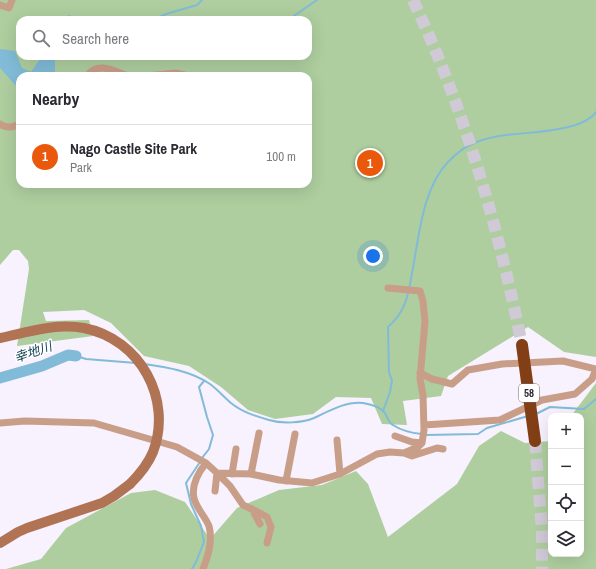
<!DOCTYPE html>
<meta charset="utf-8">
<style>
:root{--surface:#fff;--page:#f7f7f7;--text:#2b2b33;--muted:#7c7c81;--line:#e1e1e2;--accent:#ea580c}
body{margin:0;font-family:"Archivo Narrow","Noto Sans JP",sans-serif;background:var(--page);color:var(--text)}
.controls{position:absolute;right:12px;bottom:12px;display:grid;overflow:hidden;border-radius:8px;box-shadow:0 4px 16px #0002}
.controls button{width:36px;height:36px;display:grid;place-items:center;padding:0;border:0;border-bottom:1px solid var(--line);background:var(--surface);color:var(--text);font:20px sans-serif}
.you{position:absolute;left:373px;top:256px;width:14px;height:14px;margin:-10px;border:3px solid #fff;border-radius:50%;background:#1a73e8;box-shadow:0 0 0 6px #1a73e833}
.badge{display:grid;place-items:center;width:26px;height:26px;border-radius:50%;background:var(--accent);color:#fff;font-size:13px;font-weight:700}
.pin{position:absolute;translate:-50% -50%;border:2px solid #fff;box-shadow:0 1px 4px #0006}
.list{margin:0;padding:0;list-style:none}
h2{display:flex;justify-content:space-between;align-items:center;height:52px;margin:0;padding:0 16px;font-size:17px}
h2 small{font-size:13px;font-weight:400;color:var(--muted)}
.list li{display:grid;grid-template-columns:26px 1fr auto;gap:12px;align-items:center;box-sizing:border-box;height:64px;padding:0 16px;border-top:1px solid var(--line)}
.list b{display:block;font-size:15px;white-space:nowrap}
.list p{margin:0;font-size:13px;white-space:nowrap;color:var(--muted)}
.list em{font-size:13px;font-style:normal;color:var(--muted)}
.icon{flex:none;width:22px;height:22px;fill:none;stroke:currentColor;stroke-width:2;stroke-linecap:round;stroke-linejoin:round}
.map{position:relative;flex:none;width:596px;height:569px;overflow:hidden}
.search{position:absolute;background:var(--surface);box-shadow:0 4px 16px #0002;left:16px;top:16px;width:296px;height:44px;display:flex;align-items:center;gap:10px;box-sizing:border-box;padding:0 14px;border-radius:12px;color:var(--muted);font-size:15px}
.panel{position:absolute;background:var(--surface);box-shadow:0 4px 16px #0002;left:16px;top:72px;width:296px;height:116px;border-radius:12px}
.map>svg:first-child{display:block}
.green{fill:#aece9f;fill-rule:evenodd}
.water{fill:#81bbd7}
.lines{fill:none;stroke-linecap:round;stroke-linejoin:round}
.stream{stroke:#81bbd7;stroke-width:2}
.river{stroke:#81bbd7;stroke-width:11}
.highway-tunnel{stroke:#d0c9d6;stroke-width:12;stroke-dasharray:12 6;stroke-linecap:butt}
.street{stroke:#c99e88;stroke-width:7}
.secondary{stroke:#b07353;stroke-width:10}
.secondary-bridge{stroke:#b07353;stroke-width:10}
.highway-bridge{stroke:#823f16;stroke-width:12}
.labels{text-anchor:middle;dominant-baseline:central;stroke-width:3;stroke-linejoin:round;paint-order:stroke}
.shield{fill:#fff;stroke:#6d6871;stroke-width:1}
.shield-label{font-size:11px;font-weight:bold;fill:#2f2834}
.water-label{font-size:13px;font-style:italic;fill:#144559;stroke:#fff}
</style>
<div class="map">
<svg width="596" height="569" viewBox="0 0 596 569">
<rect width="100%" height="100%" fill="#f8f1fe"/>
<path class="green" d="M0 0H596V357L564 352 528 327 448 376 441 396 403 401 407 425 382 424 371 398 336 397 313 414 275 419 248 410 221 387 189 366 144 356 111 323 84 310 43 312 46 321 89 320 93 336 17 346 29 269 28 261 19 250H13L0 265ZM20 20H308V56H20ZM20 76H308V184H20Z
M596 383V569H6L41 559 66 528 131 493 155 490 185 502 210 539 237 508 279 490 322 485 356 471 368 484 388 537 457 484 479 446 501 431 525 443 551 441V554H581V416H571Z"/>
<path class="water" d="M69 15 78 19 90 17 96 20H60Z
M1 49 15 51 22 68 31 72 42 56H55V76H20V87L16 86 0 68V50Z"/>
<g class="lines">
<path class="stream" d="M158 17 164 20
M153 20 166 14 197 5 202 0
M288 20 317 0
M76 356 86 359 136 363
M144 364C166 367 191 371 210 384 218 390 224 397 231 403 242 412 255 416 269 420 282 424 302 423 314 418 329 411 346 401 363 403 369 404 381 407 385 413 387 417 389 423 393 425 402 431 411 433 422 434
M383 411 390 392 392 381 389 372 388 327C406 311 408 296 412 273 419 238 422 189 448 162 454 156 464 147 472 144 485 138 501 135 516 134 537 132 583 130 596 112
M536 414 550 407 584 409 596 399
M426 435 478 434 487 428 528 416
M202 458 209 449 213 435 207 417 199 387 204 381
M192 569 196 562 204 542 201 526 191 504 186 483 200 462"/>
<path class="river" d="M0 378 42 366 68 355 76 356"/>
<path class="highway-tunnel" d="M413 0C465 110 498 226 522 345
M535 441 542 531V569"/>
<path class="street" d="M0 5 9 8 12 0
M87 76C98 61 114 71 128 76
M147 76 176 73 188 76
M0 124C7 129 13 127 20 124
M420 373 432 379 452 384 468 370 502 364 563 361 596 369
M0 423 25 421 94 423 177 447 206 463 217 473 251 474 279 480 312 483 340 474 377 454 390 452 404 453 418 447 422 443 424 430 423 395 420 379 425 321 423 301 420 291 388 288
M424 425 500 420 542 400 575 394 592 379 596 369
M395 436 412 442 422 443
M337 440 340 474
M404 453 412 456 437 448 443 449
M217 473 230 486 243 505 258 512 267 517 271 527 267 543
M232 474 236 449
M251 474 259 433
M286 481 295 434
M215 491 217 473
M252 509 260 524
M203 569C208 556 213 541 209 526 205 516 196 508 194 498 191 485 198 473 206 463"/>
<path class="secondary" d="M0 543 18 532 27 528 102 503 114 496 130 484"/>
<path class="secondary-bridge" d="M0 338C28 332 55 323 84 328 140 339 173 399 153 452 148 464 139 475 130 484"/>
<path class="highway-bridge" d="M522 345 535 441"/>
</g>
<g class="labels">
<rect class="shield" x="519" y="384" width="20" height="18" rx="3"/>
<g class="shield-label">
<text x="529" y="393">58</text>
</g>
<g class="water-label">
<text transform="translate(33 352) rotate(-19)">幸地川</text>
</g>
</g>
</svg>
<div class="controls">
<button>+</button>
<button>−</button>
<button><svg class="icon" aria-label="locate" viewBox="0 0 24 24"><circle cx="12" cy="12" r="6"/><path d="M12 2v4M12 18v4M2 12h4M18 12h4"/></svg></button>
<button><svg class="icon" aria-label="layers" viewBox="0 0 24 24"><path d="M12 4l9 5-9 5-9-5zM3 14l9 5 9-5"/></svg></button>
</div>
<div class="you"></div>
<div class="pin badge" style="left:370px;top:163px">1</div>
<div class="search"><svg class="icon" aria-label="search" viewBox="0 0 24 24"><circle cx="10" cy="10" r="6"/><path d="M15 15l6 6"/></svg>Search here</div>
<section class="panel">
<h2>Nearby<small></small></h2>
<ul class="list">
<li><span class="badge">1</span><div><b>Nago Castle Site Park</b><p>Park</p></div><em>100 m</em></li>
</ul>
</section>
</div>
